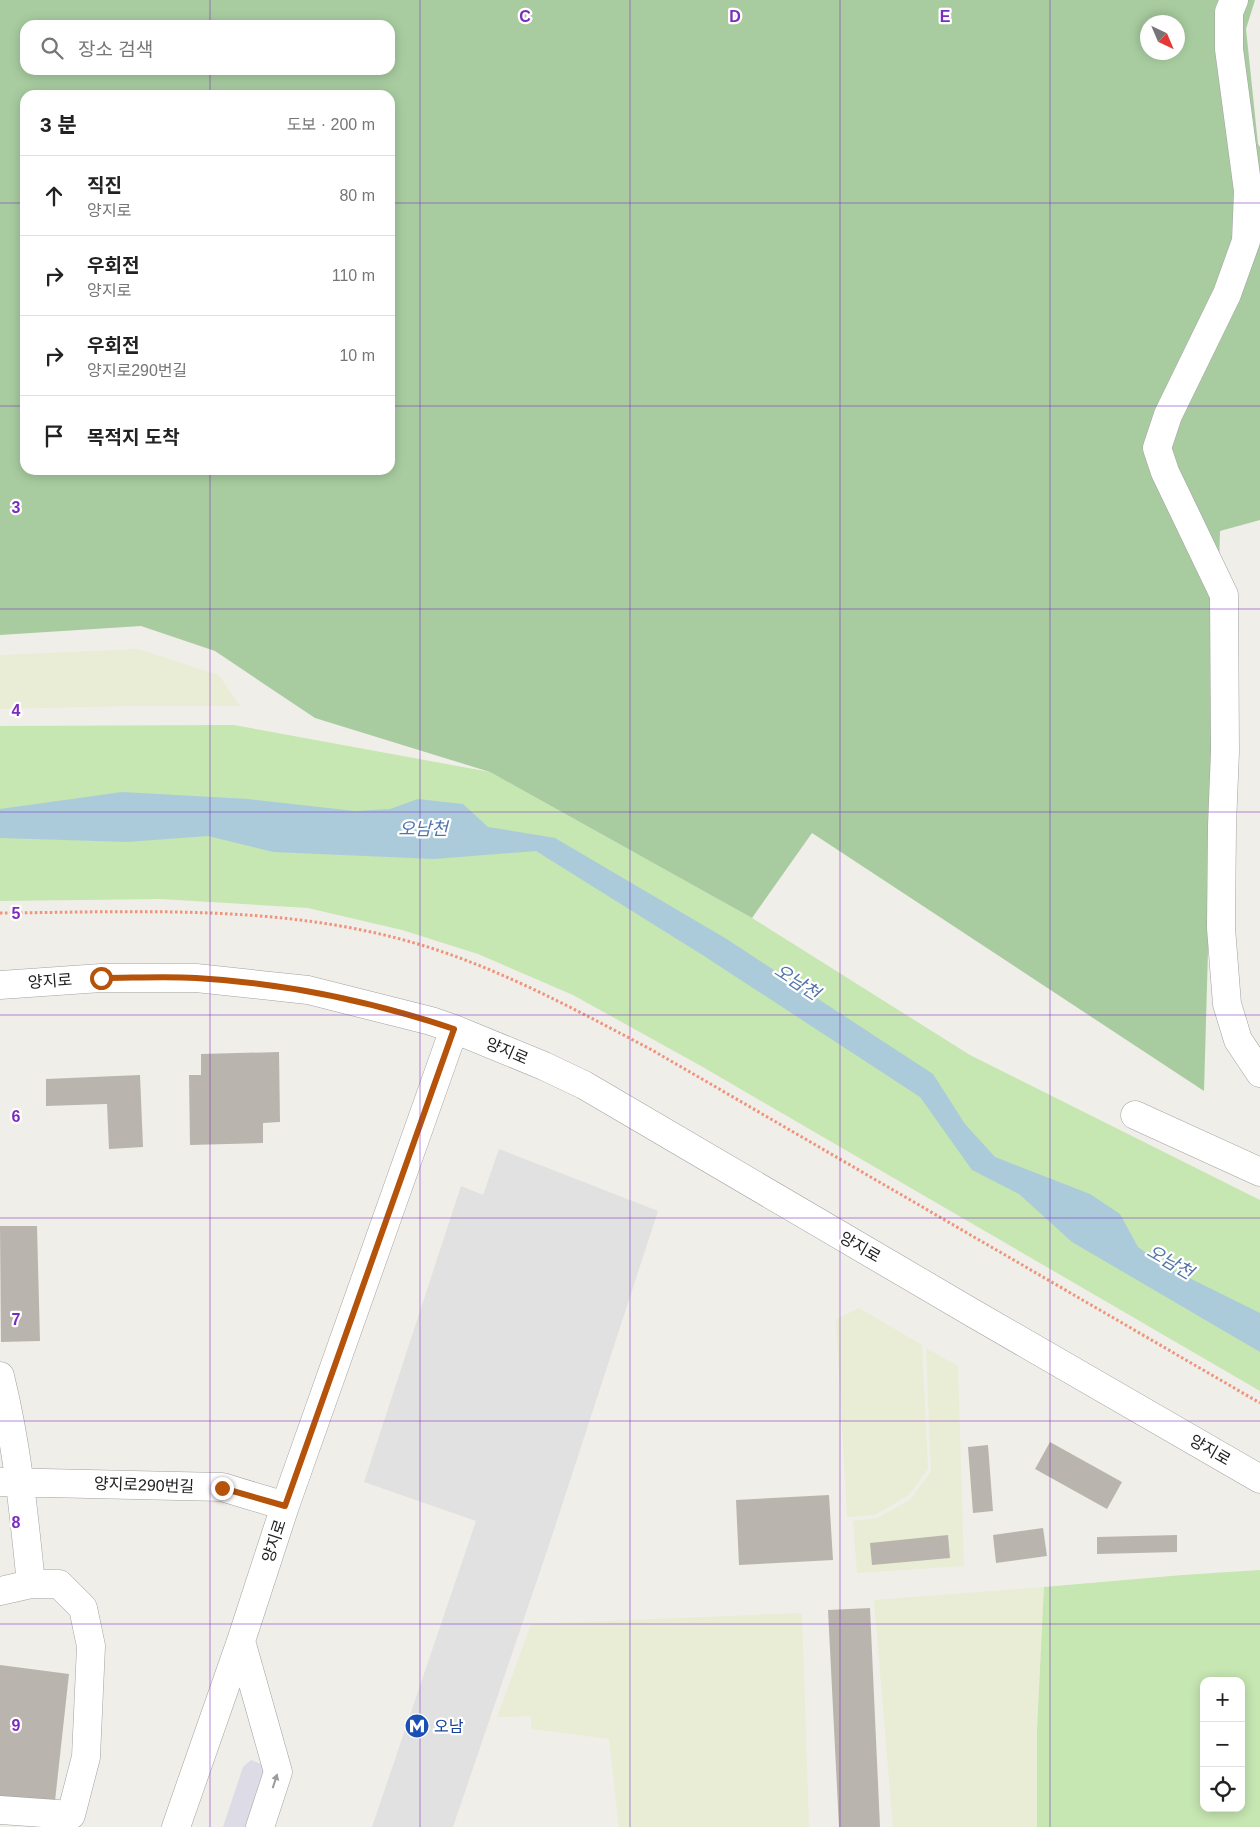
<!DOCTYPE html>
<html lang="ko">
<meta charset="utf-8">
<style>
:root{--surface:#fff;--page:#f2f2f2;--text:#222;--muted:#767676;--line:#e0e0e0}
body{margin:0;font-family:Helvetica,"Noto Sans KR",sans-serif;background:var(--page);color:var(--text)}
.controls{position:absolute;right:15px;bottom:15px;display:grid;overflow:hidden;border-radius:10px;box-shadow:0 2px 12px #0003}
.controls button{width:45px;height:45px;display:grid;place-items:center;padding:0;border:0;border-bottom:1px solid var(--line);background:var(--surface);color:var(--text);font:25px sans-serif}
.compass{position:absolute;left:1140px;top:15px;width:45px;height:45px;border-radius:50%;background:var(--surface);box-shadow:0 2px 12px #0003;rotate:136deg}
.stop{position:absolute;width:15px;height:15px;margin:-11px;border:4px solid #b45309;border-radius:50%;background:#fff}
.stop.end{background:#b45309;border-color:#fff;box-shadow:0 1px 5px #0008}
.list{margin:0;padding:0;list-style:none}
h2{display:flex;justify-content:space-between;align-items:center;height:65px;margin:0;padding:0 20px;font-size:21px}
h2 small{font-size:16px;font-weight:400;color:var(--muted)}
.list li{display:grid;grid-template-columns:32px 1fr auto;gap:15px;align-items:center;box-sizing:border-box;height:80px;padding:0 20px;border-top:1px solid var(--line)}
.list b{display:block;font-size:19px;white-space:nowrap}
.list p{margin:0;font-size:16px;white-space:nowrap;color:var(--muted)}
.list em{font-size:16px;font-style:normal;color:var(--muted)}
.icon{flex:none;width:28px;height:28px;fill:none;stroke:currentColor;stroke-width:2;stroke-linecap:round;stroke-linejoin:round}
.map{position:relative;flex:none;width:1260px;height:1827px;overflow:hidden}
.search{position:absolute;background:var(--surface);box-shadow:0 2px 12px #0003;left:20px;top:20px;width:375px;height:55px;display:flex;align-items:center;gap:12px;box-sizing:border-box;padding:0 18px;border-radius:15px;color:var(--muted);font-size:19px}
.panel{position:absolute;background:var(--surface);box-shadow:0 2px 12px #0003;left:20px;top:90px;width:375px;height:385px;border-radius:15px}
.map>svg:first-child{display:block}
.farmland{fill:#e9edd5}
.grass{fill:#c6e6b2;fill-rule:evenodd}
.forest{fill:#a8cca0;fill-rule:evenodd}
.parking{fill:#e1e1e1}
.plaza{fill:#dddce6}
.water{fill:#accbda}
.building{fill:#bab4ae}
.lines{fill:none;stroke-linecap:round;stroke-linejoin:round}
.minor-casing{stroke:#a2a2a2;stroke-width:29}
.path{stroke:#ef937a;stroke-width:3;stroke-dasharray:2.5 2.5;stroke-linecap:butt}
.minor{stroke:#fff;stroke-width:28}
.oneway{fill:#9b9b9b}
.route{stroke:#b45309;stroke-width:6}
.grid{fill:none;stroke:#7b2cbf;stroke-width:1;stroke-opacity:0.55}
.labels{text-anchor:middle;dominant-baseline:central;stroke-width:4.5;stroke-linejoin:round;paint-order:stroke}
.street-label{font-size:16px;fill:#212121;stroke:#fff}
.transit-label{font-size:16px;fill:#164399;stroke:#fff;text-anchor:start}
.water-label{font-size:18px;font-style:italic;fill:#5375aa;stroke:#fff}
.grid-label{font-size:16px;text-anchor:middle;font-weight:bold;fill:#7b2cbf;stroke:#fff;stroke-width:4.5;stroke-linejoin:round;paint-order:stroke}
</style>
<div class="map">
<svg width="1260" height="1827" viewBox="0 0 1260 1827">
<rect width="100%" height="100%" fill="#f0eee8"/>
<path class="farmland" d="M138 649 219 675 240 706H131L0 709V655Z
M859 1308 922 1345 928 1469 909 1495 875 1515 847 1517 836 1319Z
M926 1348 958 1366 964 1566 857 1573 853 1521 877 1518 910 1500 931 1471Z
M1044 1587 1038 1827H893L874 1600Z
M802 1613 809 1827H619L609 1739 531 1729V1716L497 1717 531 1624Z"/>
<path class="grass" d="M234 725 490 772 752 918 970 1055 1260 1200V1391L701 1066 573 995 478 954 402 930 308 908 161 899 0 901V726Z
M1260 1570V1827H1037V1732L1044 1587 1183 1575ZM1204 1681H1241V1808H1204Z"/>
<path class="forest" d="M0 0H1255L1246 29 1258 144 1260 147V520L1220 531 1204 1091 812 833 752 918 490 772 315 718 215 651 141 626 0 635ZM1148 22H1178V52H1148ZM25 25H390V70H25ZM25 95H390V470H25Z"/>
<path class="parking" d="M499 1149 658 1211 548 1548 453 1827H372L476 1521 364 1482 461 1186 483 1195Z"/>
<path class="plaza" d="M251 1760 261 1764 263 1768V1774L245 1827H223L243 1767Z"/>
<path class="water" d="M122 792 248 799 355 811 390 809 418 799 463 804 488 827 555 838 725 938 933 1074 965 1124 995 1157 1090 1194 1120 1214 1138 1247 1165 1266 1260 1313V1352L1072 1242 1019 1194 972 1170 920 1097 704 956 536 851 434 859 273 852 208 836 127 842 0 838V809Z"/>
<path class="building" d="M279 1052 280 1122 263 1123V1143L190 1145 189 1075H201V1054Z
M140 1075 143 1147 109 1149 107 1104 46 1106V1079Z
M0 1226H37L40 1341 1 1342Z
M1050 1442 1122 1482 1107 1509 1035 1469Z
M988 1445 993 1511 973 1513 968 1447Z
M829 1495 833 1560 739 1565 736 1500Z
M1043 1528 1047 1556 996 1563 993 1535Z
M948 1535 950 1558 872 1565 870 1543Z
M1177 1535V1552L1097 1554V1537Z
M870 1608 880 1827H839L828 1610Z
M0 1665 69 1674 54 1810 0 1806Z"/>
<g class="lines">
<defs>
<path id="minor" d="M1234 0 1229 12V49L1248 191 1246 241 1227 294 1168 415 1157 448 1165 472 1224 595 1225 751 1222 826 1221 928 1227 1004 1238 1040 1260 1073
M0 985 101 978H196L308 990 431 1021 454 1029 544 1066 584 1085 971 1312 1260 1479
M1135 1115 1260 1172
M0 1376C17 1445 24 1514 31 1584H59L83 1608 91 1646 86 1757 71 1815 0 1810
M0 1482 222 1487 285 1506
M0 1591 31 1584
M241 1641 278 1772 260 1827
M176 1827 241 1641 285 1506 454 1029"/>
</defs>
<use href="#minor" class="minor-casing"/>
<path class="path" d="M0 913C136 912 278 904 411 942 496 966 574 1009 652 1050L1260 1403"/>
<use href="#minor" class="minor"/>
</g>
<defs><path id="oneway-solid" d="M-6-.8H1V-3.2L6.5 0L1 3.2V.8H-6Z" transform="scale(1.25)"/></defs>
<use class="oneway" href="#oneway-solid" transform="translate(275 1781) rotate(-72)"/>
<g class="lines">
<path class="route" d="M101 978C132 978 165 976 196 978 283 983 371 1001 454 1029L285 1506 222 1488"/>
</g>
<path class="grid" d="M210 0V25M420 0V1827M630 0V1827M840 0V1827M1050 0V1827M210 70V95M0 203H25M390 203H1260M0 406H25M390 406H1260M210 470V1827M0 609H1260M0 812H1260M0 1015H1260M0 1218H1260M0 1421H1260M0 1624H1260"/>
<defs>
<symbol id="metro-disc" viewBox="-11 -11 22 22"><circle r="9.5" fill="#1a4fb4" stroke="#fff"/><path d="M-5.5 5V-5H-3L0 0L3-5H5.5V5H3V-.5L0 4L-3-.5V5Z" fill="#fff"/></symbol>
</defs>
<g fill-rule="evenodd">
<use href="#metro-disc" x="403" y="1712" width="28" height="28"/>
</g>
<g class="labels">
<g class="street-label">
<text transform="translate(50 981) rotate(-4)">양지로</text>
<text transform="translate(507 1051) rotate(23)">양지로</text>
<text transform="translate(860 1247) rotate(30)">양지로</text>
<text transform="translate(1210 1450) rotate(30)">양지로</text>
<text transform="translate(144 1485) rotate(2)">양지로290번길</text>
<text transform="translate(274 1541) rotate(-72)">양지로</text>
</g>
<g class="transit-label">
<text x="434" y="1726">오남</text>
</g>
<g class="water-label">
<text x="423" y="829">오남천</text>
<text transform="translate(797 982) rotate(33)">오남천</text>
<text transform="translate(1170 1262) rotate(30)">오남천</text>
</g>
</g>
<g class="grid-label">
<text x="525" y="22">C</text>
<text x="735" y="22">D</text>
<text x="945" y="22">E</text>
<text x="16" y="513">3</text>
<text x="16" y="716">4</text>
<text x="16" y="919">5</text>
<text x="16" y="1122">6</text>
<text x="16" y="1325">7</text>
<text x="16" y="1528">8</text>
<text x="16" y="1731">9</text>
</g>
</svg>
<div class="controls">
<button>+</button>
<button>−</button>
<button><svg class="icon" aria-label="locate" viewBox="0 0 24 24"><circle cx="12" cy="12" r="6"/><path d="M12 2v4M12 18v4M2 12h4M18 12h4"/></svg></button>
</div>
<svg class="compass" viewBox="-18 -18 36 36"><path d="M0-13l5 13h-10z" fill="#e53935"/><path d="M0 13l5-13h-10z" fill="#767676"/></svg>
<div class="stop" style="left:101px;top:978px"></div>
<div class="stop end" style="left:222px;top:1488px"></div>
<div class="search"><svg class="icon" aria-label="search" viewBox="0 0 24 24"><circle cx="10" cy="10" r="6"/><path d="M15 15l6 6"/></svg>장소 검색</div>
<section class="panel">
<h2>3 분<small>도보 · 200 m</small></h2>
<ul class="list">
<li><svg class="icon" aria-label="ahead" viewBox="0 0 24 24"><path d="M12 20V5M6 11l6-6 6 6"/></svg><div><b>직진</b><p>양지로</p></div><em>80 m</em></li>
<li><svg class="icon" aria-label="right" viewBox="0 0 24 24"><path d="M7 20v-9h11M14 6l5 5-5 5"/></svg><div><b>우회전</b><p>양지로</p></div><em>110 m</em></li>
<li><svg class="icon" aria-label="right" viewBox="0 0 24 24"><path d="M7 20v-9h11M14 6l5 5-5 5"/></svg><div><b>우회전</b><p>양지로290번길</p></div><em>10 m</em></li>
<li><svg class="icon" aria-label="arrive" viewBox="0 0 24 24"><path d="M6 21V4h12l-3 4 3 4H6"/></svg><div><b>목적지 도착</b></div></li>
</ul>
</section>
</div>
